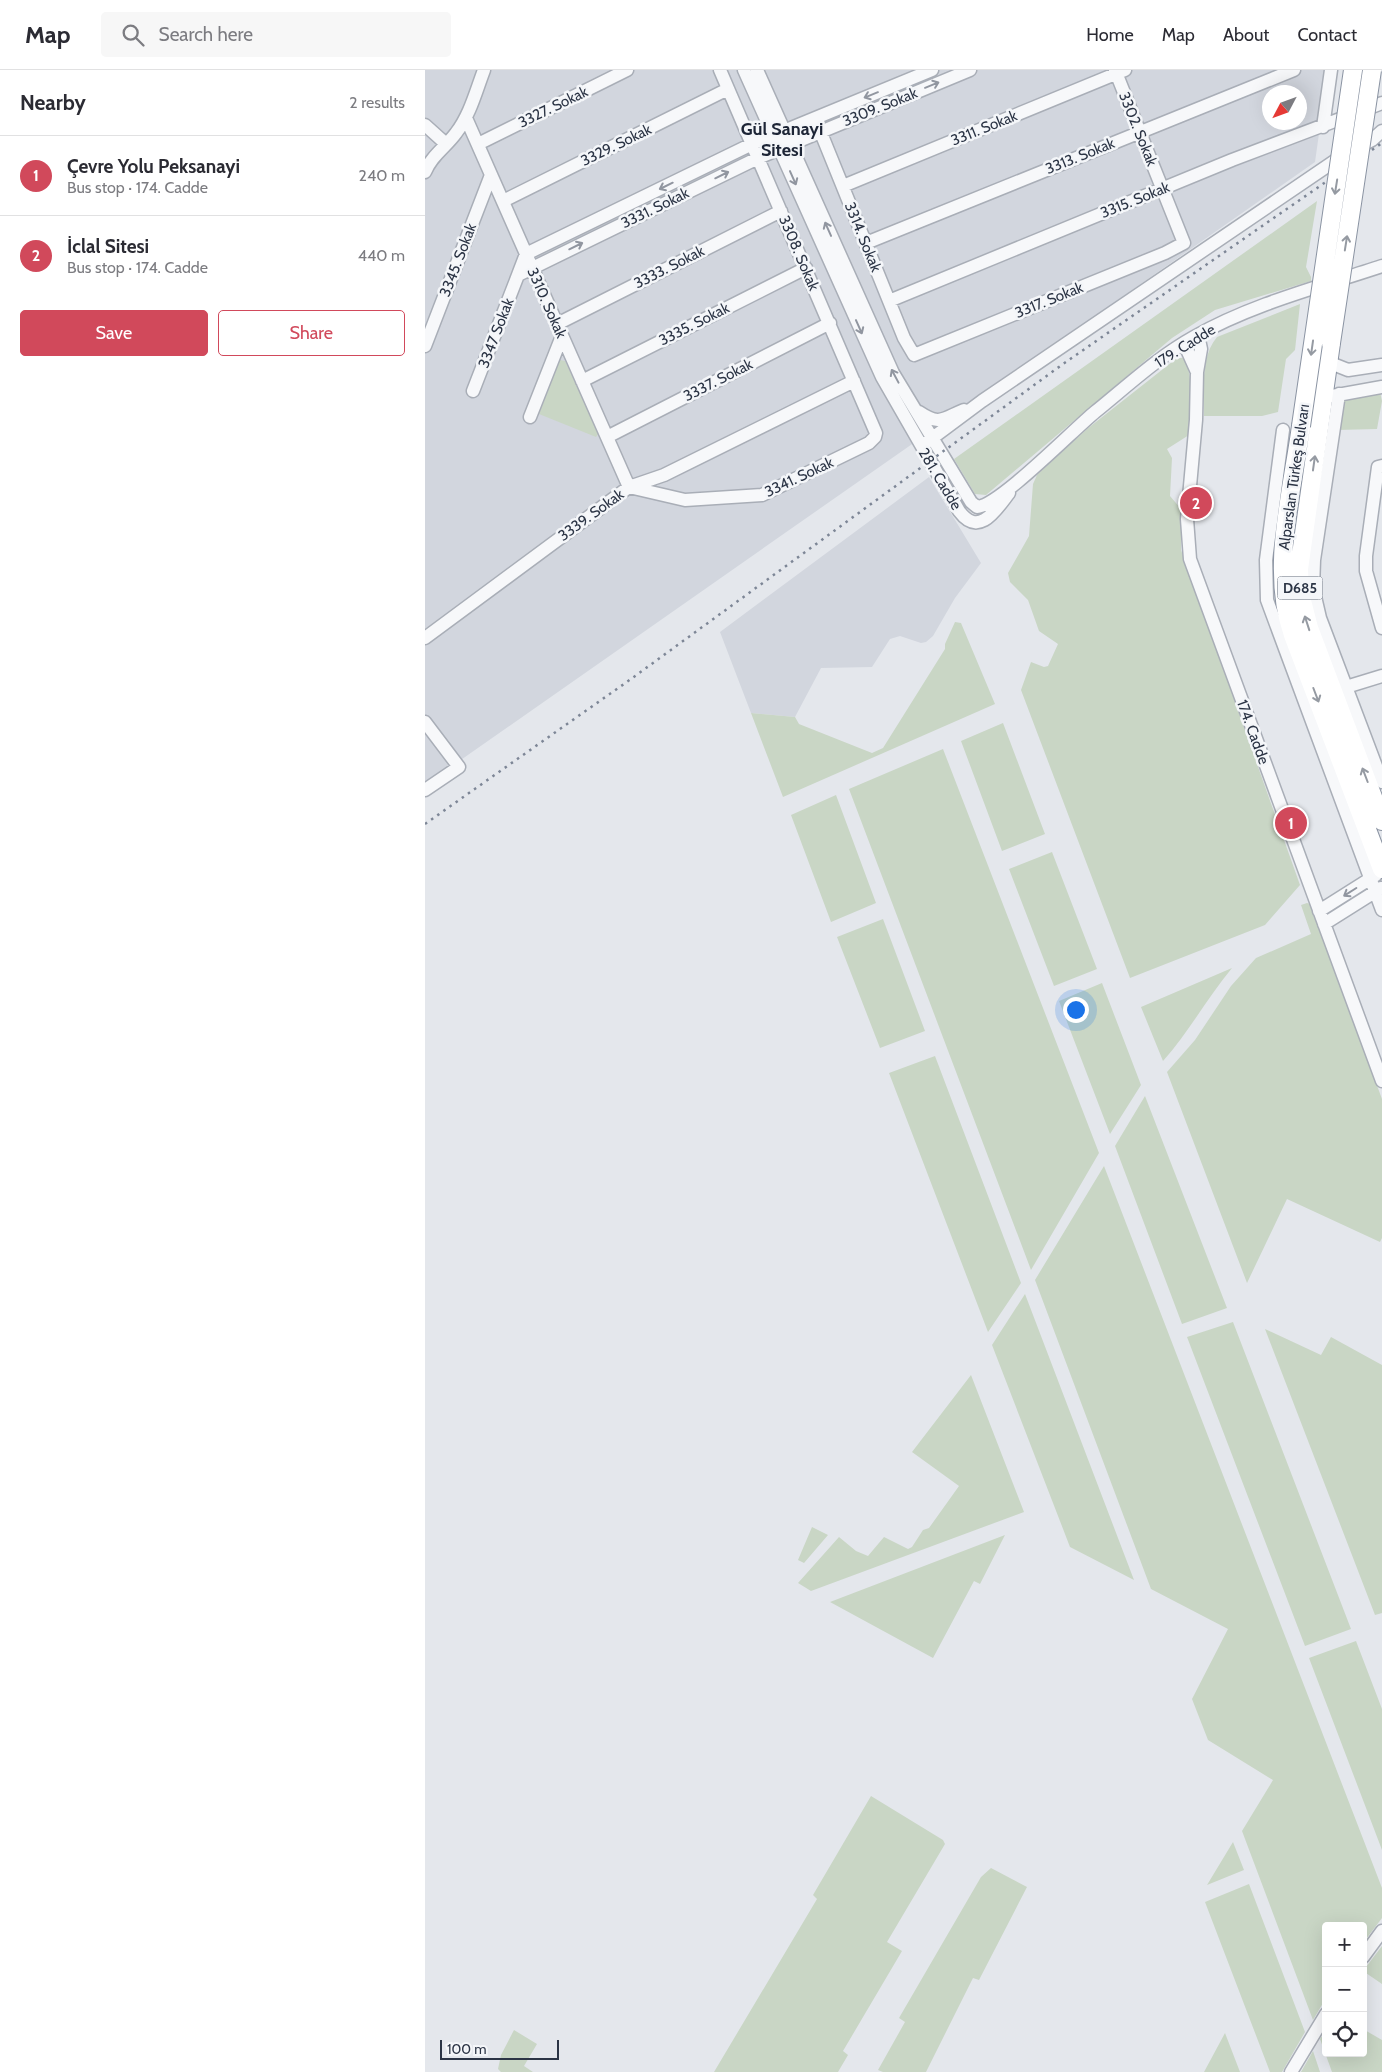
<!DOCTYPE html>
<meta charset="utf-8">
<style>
:root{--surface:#fff;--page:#f7f7f7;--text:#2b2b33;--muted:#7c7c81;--line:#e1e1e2;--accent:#d1495b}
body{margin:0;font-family:Cabin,sans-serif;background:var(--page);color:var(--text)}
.controls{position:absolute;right:15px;bottom:15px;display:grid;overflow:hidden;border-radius:5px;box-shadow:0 5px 20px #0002}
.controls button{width:45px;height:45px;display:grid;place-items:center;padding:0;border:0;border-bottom:1px solid var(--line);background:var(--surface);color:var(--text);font:25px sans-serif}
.compass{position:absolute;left:837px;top:15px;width:45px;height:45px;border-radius:50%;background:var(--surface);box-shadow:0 5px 20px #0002;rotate:229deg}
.scale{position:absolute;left:15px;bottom:12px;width:119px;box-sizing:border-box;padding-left:5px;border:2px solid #2b3445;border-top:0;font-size:14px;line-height:18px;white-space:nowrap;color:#2b3445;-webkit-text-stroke:4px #f4f6f9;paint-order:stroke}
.you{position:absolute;left:650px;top:939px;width:18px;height:18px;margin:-12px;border:4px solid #fff;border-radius:50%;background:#1a73e8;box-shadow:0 0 0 8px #1a73e833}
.badge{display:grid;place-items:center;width:32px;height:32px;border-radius:50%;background:var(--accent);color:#fff;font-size:16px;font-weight:700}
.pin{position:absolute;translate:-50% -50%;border:2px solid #fff;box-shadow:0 1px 5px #0006}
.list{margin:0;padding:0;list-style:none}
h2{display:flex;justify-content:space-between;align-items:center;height:65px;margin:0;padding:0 20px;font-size:21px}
h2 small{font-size:16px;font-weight:400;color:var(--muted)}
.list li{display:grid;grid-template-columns:32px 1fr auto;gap:15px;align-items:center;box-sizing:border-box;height:80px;padding:0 20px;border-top:1px solid var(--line)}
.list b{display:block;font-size:19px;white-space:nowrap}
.list p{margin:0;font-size:16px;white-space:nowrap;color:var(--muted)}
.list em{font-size:16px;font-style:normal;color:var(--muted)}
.actions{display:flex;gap:10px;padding:15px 20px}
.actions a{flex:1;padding:11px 0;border:1px solid var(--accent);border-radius:5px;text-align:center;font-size:18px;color:var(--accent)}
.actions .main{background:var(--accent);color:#fff}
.icon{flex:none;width:28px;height:28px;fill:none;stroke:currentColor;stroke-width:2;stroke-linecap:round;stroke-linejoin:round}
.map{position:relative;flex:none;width:957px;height:2002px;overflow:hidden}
header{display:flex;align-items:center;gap:30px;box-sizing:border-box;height:70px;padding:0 25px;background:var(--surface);border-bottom:1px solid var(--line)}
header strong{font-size:24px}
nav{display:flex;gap:28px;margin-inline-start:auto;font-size:18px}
.search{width:350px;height:45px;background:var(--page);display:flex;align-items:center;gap:12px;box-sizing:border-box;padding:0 18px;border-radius:5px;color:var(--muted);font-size:19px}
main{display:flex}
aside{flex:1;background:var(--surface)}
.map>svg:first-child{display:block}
.built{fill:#d2d6de;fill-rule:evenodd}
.green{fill:#c9d6c5}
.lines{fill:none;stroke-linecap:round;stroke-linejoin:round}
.minor-casing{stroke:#a9aeb7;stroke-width:15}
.highway-casing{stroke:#8b94a3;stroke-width:20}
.minor{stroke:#f7f8fa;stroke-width:12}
.highway{stroke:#fff;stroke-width:18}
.rail{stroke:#7d8696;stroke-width:2.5;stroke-dasharray:2.5 5;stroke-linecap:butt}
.highway-bridge-casing{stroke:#8b94a3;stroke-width:20;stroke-linecap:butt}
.highway-bridge{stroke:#fff;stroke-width:18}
.oneway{stroke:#9196a0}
.oneway2{stroke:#959aa2}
.labels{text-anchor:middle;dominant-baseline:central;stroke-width:5;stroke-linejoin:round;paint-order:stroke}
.shield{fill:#f4f6f9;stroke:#676e7b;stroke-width:1}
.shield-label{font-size:14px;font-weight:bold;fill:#2b3445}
.street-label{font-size:15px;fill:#2b3445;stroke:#f4f6f9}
.quarter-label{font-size:18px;font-weight:bold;fill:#1d2536;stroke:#f4f6f9}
</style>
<header>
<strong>Map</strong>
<div class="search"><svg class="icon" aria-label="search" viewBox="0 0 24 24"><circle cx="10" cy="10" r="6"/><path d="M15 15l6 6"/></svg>Search here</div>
<nav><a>Home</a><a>Map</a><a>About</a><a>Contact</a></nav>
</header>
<main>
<aside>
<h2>Nearby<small>2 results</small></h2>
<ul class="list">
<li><span class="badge">1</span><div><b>Çevre Yolu Peksanayi</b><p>Bus stop · 174. Cadde</p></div><em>240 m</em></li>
<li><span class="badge">2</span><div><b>İclal Sitesi</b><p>Bus stop · 174. Cadde</p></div><em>440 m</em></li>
</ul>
<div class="actions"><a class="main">Save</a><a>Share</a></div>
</aside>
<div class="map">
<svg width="957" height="2002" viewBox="0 0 957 2002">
<rect width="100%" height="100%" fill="#e4e7ec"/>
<path class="built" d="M0 0H903L890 92 0 715ZM844 22H874V52H844Z
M504 407 556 493 530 528 508 566 501 572 496 573 475 566 465 569 447 597 396 598 370 647 326 643 295 562Z"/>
<path class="green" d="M892 131 881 197 886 207V211L790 240 747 268 561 425 550 424 529 389Z
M875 234 870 280 861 289 853 342 837 346H779C779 321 775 287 792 267Z
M752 288H758C770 301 765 347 764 365L742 379 747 388 745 426 756 439V480L875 815 840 855 705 908 596 620 606 592 619 597 623 596 633 574 614 561 603 530 585 512 583 503 604 466 608 414 612 405 662 359Z
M135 290 140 291 174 363 171 367 114 344Z
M955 322 957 331 952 359 912 360 916 328Z
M530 552 536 553 570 634 358 727 326 643 370 647 374 654 447 683 458 678 520 579V574Z
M578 653 620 764 577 781 536 671Z
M518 679 674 1083 606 1200 424 719Z
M411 725 451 833 406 852 366 745Z
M627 782 672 899 629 916 584 799Z
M882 833 885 834 957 1029V1168L955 1172 862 1129 822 1213 742 1002 770 970 806 916 831 888 886 864 876 835Z
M458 849 500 961 455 978 412 867Z
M807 898C782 928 764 962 738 991L716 937Z
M677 913 716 1015 685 1064 634 931Z
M510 986 596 1213 563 1262 464 1003Z
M720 1026 802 1238 757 1254 690 1076Z
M679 1096 957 1818V1848L938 1873V1856H901V1928L888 1950 817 1761 848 1710 783 1670 767 1629 803 1559 726 1519 610 1210Z
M600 1224 709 1510 645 1477 567 1275Z
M808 1252 926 1559 880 1576 762 1267Z
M840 1259 896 1285 906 1267 957 1295V1543L950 1545Z
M546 1305 599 1442 386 1521 373 1513 414 1467 431 1481 443 1486 459 1467 483 1479 487 1477 498 1460 504 1458 534 1416 487 1382Z
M387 1457 403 1465 379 1493 373 1490Z
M580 1465 555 1514 549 1511 508 1588 405 1532Z
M931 1571 957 1639V1780L884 1588Z
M446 1726 518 1770 520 1774 462 1872 477 1881 418 1981 423 1985 413 2002H289L392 1829 388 1825Z
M808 1772 819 1800 782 1815Z
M566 1798 602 1817 554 1910 548 1908 501 2002H458L453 2000 480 1952 474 1948 556 1807Z
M824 1814 880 1962 857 2002H845L780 1832Z
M957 1876V1914L938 1901Z
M938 1959 957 1970V2002H907L895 1969 901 1960V1983H938Z
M89 1960 112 1974 99 1996 108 2002H76L73 1999 76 1985Z
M800 1963 815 2002H779Z
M888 1981 895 2002H876Z"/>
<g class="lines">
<defs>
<path id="minor" d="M319 0 457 307 534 441C554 468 571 440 584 423
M332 0 468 303 546 432 552 437C574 436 648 360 670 342 701 317 733 287 769 267 827 234 894 217 957 196
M507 0 327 74 101 184 93 205 333 88 545 0
M41 48 204 417 260 430 337 425 444 373 450 367 451 363 295 0
M392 53 479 268 489 285 740 183 759 173 690 0
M0 55 20 73
M898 57 906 0
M53 74 202 0
M0 102C7 85 20 78 31 63 45 45 51 21 59 0
M418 116 700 0
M78 131 303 19
M441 173 869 0
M464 231 807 90 957 33
M132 254 356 141
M773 265 776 279 772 302 771 350 762 449 765 489 957 1011
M759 273 772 302
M0 276 66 105
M903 292 923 300 957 295
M157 311 381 198
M48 321 93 205
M914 324 889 490 888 518 895 548 957 712
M907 326 957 317
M494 342C515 356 517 349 539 340
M105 347 137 266
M858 360 841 490 842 530 957 840
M182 367 405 253
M502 372 557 331 920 84 947 70 957 61
M957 396 953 397 941 486V501L957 558
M0 568 204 417 239 405 429 311
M921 617 957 606
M0 652 34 697 0 720
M894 841 951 805
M899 854 956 818
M938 1887 957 1861
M866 2002 901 1944"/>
<path id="highway" d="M906 273 874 499 875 523 884 558 957 751
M876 356C867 423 845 500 868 565L957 799"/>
</defs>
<use href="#minor" class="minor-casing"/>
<use href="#highway" class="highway-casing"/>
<use href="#minor" class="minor"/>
<use href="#highway" class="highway"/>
<path class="rail" d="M0 754 206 609 638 294 957 73"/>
<defs>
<path id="highway-bridge" d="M906 273 947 0
M876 356 928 0"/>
</defs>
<use href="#highway-bridge" class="highway-bridge-casing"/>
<use href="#highway-bridge" class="highway-bridge"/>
</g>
<defs><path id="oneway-shaft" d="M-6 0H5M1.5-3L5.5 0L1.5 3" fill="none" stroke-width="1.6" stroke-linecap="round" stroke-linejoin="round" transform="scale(1.25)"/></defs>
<g class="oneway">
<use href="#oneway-shaft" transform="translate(507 15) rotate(-22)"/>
<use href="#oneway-shaft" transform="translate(446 25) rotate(158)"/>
<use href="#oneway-shaft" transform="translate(297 105) rotate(-26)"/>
<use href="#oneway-shaft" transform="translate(368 108) rotate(66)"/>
<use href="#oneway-shaft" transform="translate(241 116) rotate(154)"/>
<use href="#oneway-shaft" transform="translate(403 159) rotate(-114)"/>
<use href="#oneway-shaft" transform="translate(151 176) rotate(-26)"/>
<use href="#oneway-shaft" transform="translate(434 257) rotate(66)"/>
<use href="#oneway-shaft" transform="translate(470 306) rotate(-118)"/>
<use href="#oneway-shaft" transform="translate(925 822) rotate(148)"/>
</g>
<g class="oneway2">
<use href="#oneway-shaft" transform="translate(911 117) rotate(99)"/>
<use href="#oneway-shaft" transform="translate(921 173) rotate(-81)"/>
<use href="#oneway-shaft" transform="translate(887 278) rotate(98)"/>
<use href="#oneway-shaft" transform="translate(889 393) rotate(-82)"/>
<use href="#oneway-shaft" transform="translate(882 553) rotate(-108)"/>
<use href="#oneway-shaft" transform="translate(891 625) rotate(69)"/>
<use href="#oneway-shaft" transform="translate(940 705) rotate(-111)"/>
</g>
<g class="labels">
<rect class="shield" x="852.5" y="506.5" width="45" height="23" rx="4"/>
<g class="shield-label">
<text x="875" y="518">D685</text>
</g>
<g class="street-label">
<text transform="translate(128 37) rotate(-26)">3327. Sokak</text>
<text transform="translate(455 37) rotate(-22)">3309. Sokak</text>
<text transform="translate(559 58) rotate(-22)">3311. Sokak</text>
<text transform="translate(713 59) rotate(68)">3302. Sokak</text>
<text transform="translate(191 75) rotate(-26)">3329. Sokak</text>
<text transform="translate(655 86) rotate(-22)">3313. Sokak</text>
<text transform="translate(710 130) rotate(-22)">3315. Sokak</text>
<text transform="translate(230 138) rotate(-26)">3331. Sokak</text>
<text transform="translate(438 167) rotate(68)">3314. Sokak</text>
<text transform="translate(374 183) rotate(67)">3308. Sokak</text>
<text transform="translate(33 190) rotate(-69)">3345. Sokak</text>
<text transform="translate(244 197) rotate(-27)">3333. Sokak</text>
<text transform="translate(624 230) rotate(-22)">3317. Sokak</text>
<text transform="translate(122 233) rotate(66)">3310. Sokak</text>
<text transform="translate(269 254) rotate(-27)">3335. Sokak</text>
<text transform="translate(71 263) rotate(-69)">3347 Sokak</text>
<text transform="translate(760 276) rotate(-32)">179. Cadde</text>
<text transform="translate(293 310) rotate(-27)">3337. Sokak</text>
<text transform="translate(374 407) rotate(-25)">3341. Sokak</text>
<text transform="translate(869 407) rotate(-82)">Alparslan Türkeş Bulvarı</text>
<text transform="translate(515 409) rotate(59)">281. Cadde</text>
<text transform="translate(166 445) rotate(-36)">3339. Sokak</text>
<text transform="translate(828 662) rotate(70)">174. Cadde</text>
</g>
<g class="quarter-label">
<text x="357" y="59">Gül Sanayi<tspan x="357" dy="21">Sitesi</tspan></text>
</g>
</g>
</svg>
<div class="controls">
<button>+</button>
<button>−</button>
<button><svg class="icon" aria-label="locate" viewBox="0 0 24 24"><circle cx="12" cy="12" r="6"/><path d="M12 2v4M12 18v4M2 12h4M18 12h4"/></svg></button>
</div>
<svg class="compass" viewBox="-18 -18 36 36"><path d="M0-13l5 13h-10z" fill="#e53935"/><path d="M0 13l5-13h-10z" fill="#7c7c81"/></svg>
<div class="scale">100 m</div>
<div class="you"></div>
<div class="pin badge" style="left:866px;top:753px">1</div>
<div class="pin badge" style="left:771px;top:433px">2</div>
</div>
</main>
